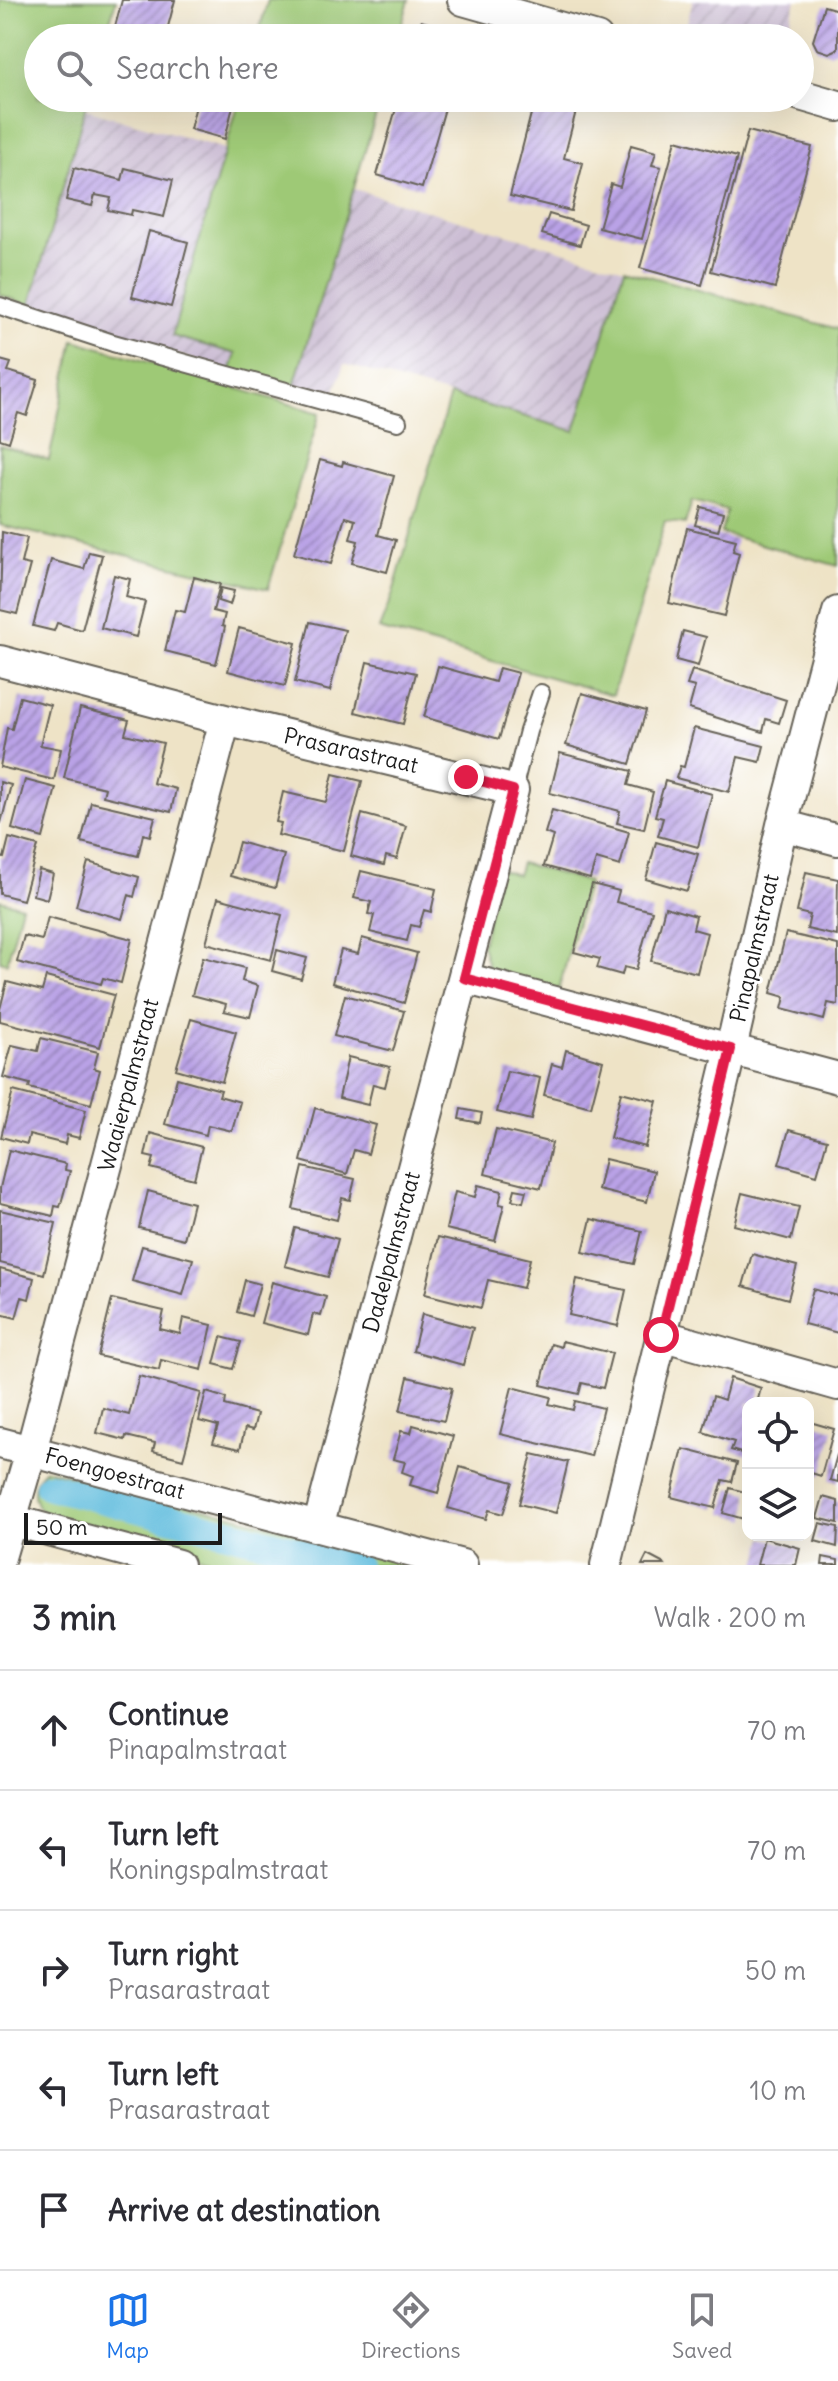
<!DOCTYPE html>
<meta charset="utf-8">
<style>
:root{--surface:#fff;--page:#f2f2f3;--text:#2b2b33;--muted:#7c7c81;--line:#e1e1e2;--accent:#1a73e8}
body{margin:0;font-family:Delius,sans-serif;background:var(--page);color:var(--text)}
.controls{position:absolute;right:24px;bottom:24px;display:grid;overflow:hidden;border-radius:16px;box-shadow:0 8px 32px #0002}
.controls button{width:72px;height:72px;display:grid;place-items:center;padding:0;border:0;border-bottom:2px solid var(--line);background:var(--surface);color:var(--text);font:40px sans-serif}
.scale{position:absolute;left:24px;bottom:20px;width:198px;box-sizing:border-box;padding-left:8px;border:4px solid #1c1c1c;border-top:0;font-size:22px;line-height:28px;white-space:nowrap;color:#1c1c1c;-webkit-text-stroke:6px #fff;paint-order:stroke}
.stop{position:absolute;width:24px;height:24px;margin:-18px;border:6px solid #e11d48;border-radius:50%;background:#fff}
.stop.end{background:#e11d48;border-color:#fff;box-shadow:0 2px 8px #0008}
.list{margin:0;padding:0;list-style:none}
h2{display:flex;justify-content:space-between;align-items:center;height:104px;margin:0;padding:0 32px;font-size:34px}
h2 small{font-size:26px;font-weight:400;color:var(--muted)}
.list li{display:grid;grid-template-columns:52px 1fr auto;gap:24px;align-items:center;box-sizing:border-box;height:120px;padding:0 32px;border-top:2px solid var(--line)}
.list b{display:block;font-size:30px;white-space:nowrap}
.list p{margin:0;font-size:26px;white-space:nowrap;color:var(--muted)}
.list em{font-size:26px;font-style:normal;color:var(--muted)}
.icon{flex:none;width:44px;height:44px;fill:none;stroke:currentColor;stroke-width:2;stroke-linecap:round;stroke-linejoin:round}
.map{position:relative;flex:none;width:838px;height:1565px;overflow:hidden}
.search{position:absolute;background:var(--surface);box-shadow:0 8px 32px #0002;left:24px;right:24px;top:24px;height:88px;display:flex;align-items:center;gap:20px;box-sizing:border-box;padding:0 28px;border-radius:44px;color:var(--muted);font-size:30px}
.sheet{height:704px;background:var(--surface)}
nav{display:flex;justify-content:space-around;align-items:center;box-sizing:border-box;height:112px;border-top:2px solid var(--line);background:var(--surface);font-size:22px;color:var(--muted)}
nav a{display:grid;justify-items:center;gap:4px}
nav .on{color:var(--accent)}
.map>svg:first-child{display:block}
.industrial{fill:url(#industrial-furrows)}
.green{fill:#9ec976;stroke:#5d7249;stroke-width:2}
.lines{fill:none;stroke-linecap:round;stroke-linejoin:round}
.canal{stroke:#5fbcdd;stroke-width:28}
.building{fill:url(#building-hatch)}
.service-casing{stroke:#666258;stroke-width:20}
.minor-casing{stroke:#666258;stroke-width:34}
.service{stroke:#fff;stroke-width:16}
.minor{stroke:#fff;stroke-width:30}
.route{stroke:#e11d48;stroke-width:10}
.labels{text-anchor:middle;dominant-baseline:central;stroke-width:6;stroke-linejoin:round;paint-order:stroke}
.street-label{font-size:22px;fill:#1c1c1c;stroke:#fff}
</style>
<div class="map">
<svg width="838" height="1565" viewBox="0 0 838 1565">
<defs>
<pattern id="industrial-furrows" width="10" height="10" patternUnits="userSpaceOnUse" patternTransform="scale(2)"><rect width="10" height="10" fill="#ccbed4"/><path d="M-1 1l2-2M0 10L10 0M9 11l2-2" fill="none" stroke="#afa3b5"/></pattern>
<pattern id="building-hatch" width="6" height="6" patternUnits="userSpaceOnUse" patternTransform="scale(2)"><rect width="6" height="6" fill="#b9a2e6"/><path d="M-1 1l2-2M0 6l6-6M5 7l2-2" fill="none" stroke="#9683ba"/></pattern>
</defs>
<rect width="100%" height="100%" fill="#fff"/>
<filter id="ink" filterUnits="userSpaceOnUse"><feTurbulence type="fractalNoise" baseFrequency=".0125" numOctaves="2"/><feDisplacementMap in="SourceGraphic" scale="16" xChannelSelector="R" yChannelSelector="G"/><feConvolveMatrix kernelMatrix="1 2 1 2 8 2 1 2 1" color-interpolation-filters="sRGB"/></filter>
<filter id="wash" filterUnits="userSpaceOnUse"><feTurbulence type="fractalNoise" baseFrequency=".006" numOctaves="4" result="noise"/><feDisplacementMap in="SourceGraphic" scale="32" xChannelSelector="R" yChannelSelector="G"/><feGaussianBlur stdDeviation="1.8" result="paint"/><feColorMatrix in="noise" values="0 0 0 0 0 0 0 0 0 0 0 0 0 0 0 0 0 1.4 0 .05"/><feComposite in="paint" operator="in"/></filter>
<g filter="url(#wash)">
<rect width="100%" height="100%" fill="#eee3c6"/>
<path class="industrial" d="M693 0H796L786 38H683Z
M85 109 225 149 172 335 237 354 230 372 30 305Z
M354 189 624 269 575 432 344 364 332 400 293 389Z"/>
<path class="green" d="M0 0H116L105 38H38V98H88L30 305 0 295Z
M268 0H409L398 38H257Z
M240 98H381L293 389 230 372 236 354 172 336Z
M624 269 838 329V566L721 533 727 510 692 501 685 524 665 521 613 695 379 629 392 596 450 395 575 431Z
M74 340 320 413 268 589 0 525V445L49 460Z
M521 863 588 882 559 989 489 970 482 945 499 869 517 875Z
M0 900 22 906 7 963 0 961Z
M45 1469 432 1565H230L46 1515C30 1503 30 1483 45 1469Z"/>
<g class="lines">
<path class="canal" d="M49 1486 356 1565"/>
</g>
<g id="blocks">
<path class="building" d="M122 0H175L165 38H112Z
M824 6 838 10V49L829 53 817 49 813 41Z
M421 21 466 34 465 38H416Z
M198 98H235L225 139 190 129Z
M399 98H448L422 188 377 175Z
M535 98 577 107 564 158 583 163 571 211 510 196Z
M748 131 812 147 775 288 711 271Z
M676 140 737 157 702 285 640 268Z
M631 145 656 152 652 165 661 167 642 239 599 228 611 184 620 187Z
M74 168 122 180 125 168 173 180 164 217 132 210 131 215 108 210 111 198 95 195 92 206 66 200Z
M549 214 586 225 580 245 542 234Z
M149 231 188 242 171 307 132 297Z
M0 360 11 363 8 371 38 380 27 416 18 413 9 442 0 439Z
M320 460 342 466 343 462 394 476 378 535 396 540 387 572 352 563 358 541 350 539 355 520 345 517 331 564 294 554Z
M700 507 723 513 718 531 695 525Z
M687 528 736 540 733 551 739 553 724 616 669 603Z
M2 532 27 538 21 563 30 565 17 614 0 610Z
M89 552 102 555 82 630 57 623 54 631 33 626 51 560 84 569Z
M114 575 130 579 126 597 145 602 136 637 101 628Z
M194 577 220 584 213 611 225 614 222 626 225 627 216 664 165 651 175 610 185 612Z
M221 588 234 591 230 605 218 601Z
M310 622 345 630 330 691 295 682Z
M239 628 296 643 285 686 228 671Z
M683 631 706 637 698 666 676 660Z
M367 662 416 673 403 724 355 712Z
M438 666 495 682 499 668 518 673 499 739 424 717Z
M692 670 786 700 779 723 766 719 763 732 689 709 695 687 687 685Z
M582 693 646 711 630 764 566 745Z
M20 697 50 705 40 745 61 749 54 780 0 767 7 728 12 729Z
M80 708 129 720 125 734 163 743 153 783 176 789 171 812 103 796 105 788 64 778Z
M694 728 764 746 760 762 738 757 729 792 676 778 680 766 684 767Z
M560 753 632 771 628 785 653 792 644 829 617 823 620 811 550 793Z
M333 774 362 781 344 851 278 835 281 823 276 822 283 792 326 802Z
M25 780 56 788 43 838 12 829Z
M665 781 712 794 698 847 658 836 663 818 655 816Z
M0 782 11 785 1 823H0Z
M91 802 155 817 150 836 143 834 138 856 81 842Z
M552 810 629 832 620 866 596 859 590 879 544 866 553 836 545 833Z
M362 814 406 826 397 859 386 856 384 865 351 856Z
M9 838 38 846 23 900 0 894V857L4 858Z
M239 842 284 855 275 888 230 876Z
M656 842 698 854 687 891 646 879Z
M88 862 139 877 134 897 129 895 122 919 76 906Z
M39 870 53 874 47 899 33 895Z
M361 871 436 889 431 912 424 910 419 927 411 925 407 941 370 932 374 915 368 914 371 902 354 898Z
M806 872 838 879 837 936 807 929 810 915 797 912Z
M592 884 619 891 616 902 652 911 636 970 624 967 622 975 597 968 600 959 574 952Z
M218 898 282 915 271 960 206 943Z
M665 907 696 916 693 929 707 933 697 973 651 961Z
M48 917 132 939 121 983 103 978 101 984 17 962 24 936 42 940Z
M786 933 838 945V1005L828 1003 824 1020 782 1009 785 997 771 993Z
M362 938 417 953 404 1003 332 983 341 950 358 954Z
M277 950 307 958 301 979 272 971Z
M203 957 245 968 242 981 258 986 250 1017 224 1011 226 1004 192 995Z
M46 977 114 995 100 1047 0 1021V1009L7 982 42 991Z
M345 995 404 1011 393 1051 334 1036Z
M191 1019 236 1032 222 1082 176 1069Z
M41 1038 98 1052 94 1068 100 1070 91 1104 29 1088 30 1084 3 1077 12 1045 38 1051Z
M566 1050 603 1061 591 1107 544 1095 552 1064 562 1067Z
M348 1057 390 1067 385 1087 373 1084 368 1105 339 1098Z
M507 1071 540 1078 531 1120 497 1112Z
M177 1078 221 1090 219 1096 240 1102 232 1131 208 1125 206 1135 165 1124Z
M13 1091 86 1110 79 1138 67 1135 65 1144 29 1135 27 1144 1 1137Z
M621 1092 657 1101 645 1147 610 1138Z
M315 1108 376 1125 368 1154 354 1150 347 1174 301 1161Z
M461 1109 482 1113 480 1123 459 1119Z
M496 1129 552 1143 541 1188 485 1174Z
M789 1130 827 1140 817 1175 779 1164Z
M150 1133 202 1147 194 1179 151 1168 154 1158 145 1156Z
M9 1150 66 1164 65 1170 70 1171 60 1207 55 1206 53 1216 0 1203V1188Z
M605 1159 654 1171 647 1202 598 1190Z
M303 1167 355 1179 350 1200 342 1198 337 1220 293 1209Z
M478 1185 502 1191 499 1204 504 1205 495 1241 446 1229 455 1192 475 1197Z
M515 1189 526 1191 523 1202 512 1200Z
M148 1191 193 1203 184 1239 139 1228Z
M742 1193 799 1207 791 1240 734 1225Z
M0 1210 56 1223 44 1274 0 1263Z
M591 1219 642 1231 634 1264 583 1252Z
M295 1228 338 1239 328 1277 285 1266Z
M438 1237 530 1259 523 1288 488 1280 481 1308 425 1294Z
M142 1246 193 1259 183 1295 132 1281Z
M752 1254 797 1266 788 1299 743 1286Z
M0 1269 34 1278 29 1299 22 1297 16 1318 0 1314Z
M577 1279 626 1290 618 1326 569 1315Z
M245 1280 260 1284 251 1316 237 1312Z
M272 1282 326 1297 321 1316 313 1314 308 1335 261 1323Z
M813 1289 838 1296V1333L804 1324Z
M112 1299 164 1311 160 1329 180 1334 183 1318 212 1325 202 1370 161 1360 159 1370 98 1356Z
M422 1314 473 1328 463 1365 413 1351Z
M221 1337 241 1342 233 1369 214 1364Z
M562 1341 612 1353 603 1388 582 1383 579 1394 541 1385 551 1344 561 1347Z
M139 1376 201 1393 183 1459 153 1451 155 1443 126 1436 125 1440 97 1433 103 1408 129 1415Z
M408 1377 452 1388 444 1421 400 1411Z
M730 1378 761 1388 757 1403H748V1455L731 1450 734 1442 703 1432 713 1396 724 1400Z
M512 1387 551 1397 549 1404 573 1410 575 1401 603 1408 591 1456 500 1434Z
M206 1392 226 1398 225 1405 257 1414 253 1430 245 1428 240 1449 213 1443 218 1426 199 1421Z
M808 1415 812 1416 810 1422 834 1429 821 1476 808 1472Z
M413 1425 453 1436 438 1493 410 1485 413 1476 402 1472 405 1462 393 1459 401 1431 411 1433Z
M683 1449 737 1463 732 1482 723 1480 715 1508 671 1497Z
M532 1454 568 1462 556 1513 519 1504Z
M837 1455H838V1482L830 1480Z
M460 1467 513 1482 503 1514 489 1510 486 1519 448 1508Z
M730 1488 748 1493 747 1520 723 1513Z
M823 1497 838 1501V1523L817 1518Z
M820 1523 838 1527 837 1547 815 1541Z
M764 1538 800 1548 796 1565H757Z
M647 1555 666 1565H642Z
M823 1557 838 1560V1565H822Z"/>
</g>
</g>
<g filter="url(#ink)">
<use href="#blocks" fill-opacity="0" stroke="#666258" stroke-width="2"/>
<g class="lines">
<defs>
<path id="service" d="M0 306 113 343 398 422
M513 790 528 731 541 693"/>
<path id="minor" d="M463 0 597 38
M800 95 838 106
M0 661 225 720 513 790 318 1527
M782 825 838 840
M464 978 838 1078
M661 1335 838 1385
M0 1443 462 1565
M0 1517 178 1565
M0 1557 31 1451 225 720
M606 1565 731 1049 782 825 838 612"/>
</defs>
<use href="#service" class="service-casing"/>
<use href="#minor" class="minor-casing"/>
<use href="#service" class="service"/>
<use href="#minor" class="minor"/>
</g>
</g>
<g class="lines" filter="url(#ink)">
<path class="route" d="M466 777 513 790 464 978 731 1049 661 1335"/>
</g>
<g class="labels">
<g class="street-label">
<text transform="translate(351 750) rotate(13)">Prasarastraat</text>
<text transform="translate(754 948) rotate(-77)">Pinapalmstraat</text>
<text transform="translate(128 1085) rotate(-75)">Waaierpalmstraat</text>
<text transform="translate(391 1252) rotate(-75)">Dadelpalmstraat</text>
<text transform="translate(115 1473) rotate(15)">Foengoestraat</text>
</g>
</g>
</svg>
<div class="controls">
<button><svg class="icon" aria-label="locate" viewBox="0 0 24 24"><circle cx="12" cy="12" r="6"/><path d="M12 2v4M12 18v4M2 12h4M18 12h4"/></svg></button>
<button><svg class="icon" aria-label="layers" viewBox="0 0 24 24"><path d="M12 4l9 5-9 5-9-5zM3 14l9 5 9-5"/></svg></button>
</div>
<div class="scale">50 m</div>
<div class="stop" style="left:661px;top:1335px"></div>
<div class="stop end" style="left:466px;top:777px"></div>
<div class="search"><svg class="icon" aria-label="search" viewBox="0 0 24 24"><circle cx="10" cy="10" r="6"/><path d="M15 15l6 6"/></svg>Search here</div>
</div>
<section class="sheet">
<h2>3 min<small>Walk · 200 m</small></h2>
<ul class="list">
<li><svg class="icon" aria-label="ahead" viewBox="0 0 24 24"><path d="M12 20V5M6 11l6-6 6 6"/></svg><div><b>Continue</b><p>Pinapalmstraat</p></div><em>70 m</em></li>
<li><svg class="icon" aria-label="left" viewBox="0 0 24 24"><path d="M17 20v-9H6M10 6l-5 5 5 5"/></svg><div><b>Turn left</b><p>Koningspalmstraat</p></div><em>70 m</em></li>
<li><svg class="icon" aria-label="right" viewBox="0 0 24 24"><path d="M7 20v-9h11M14 6l5 5-5 5"/></svg><div><b>Turn right</b><p>Prasarastraat</p></div><em>50 m</em></li>
<li><svg class="icon" aria-label="left" viewBox="0 0 24 24"><path d="M17 20v-9H6M10 6l-5 5 5 5"/></svg><div><b>Turn left</b><p>Prasarastraat</p></div><em>10 m</em></li>
<li><svg class="icon" aria-label="arrive" viewBox="0 0 24 24"><path d="M6 21V4h12l-3 4 3 4H6"/></svg><div><b>Arrive at destination</b></div></li>
</ul>
</section>
<nav>
<a class="on"><svg class="icon" aria-label="map" viewBox="0 0 24 24"><path d="M3 6l6-2 6 2 6-2v14l-6 2-6-2-6 2zM9 4v14M15 6v14"/></svg>Map</a>
<a><svg class="icon" aria-label="directions" viewBox="0 0 24 24"><path d="M12 3l9 9-9 9-9-9zM9 14v-3h6M13 9l2 2-2 2"/></svg>Directions</a>
<a><svg class="icon" aria-label="saved" viewBox="0 0 24 24"><path d="M7 4h10v16l-5-4-5 4z"/></svg>Saved</a>
</nav>
